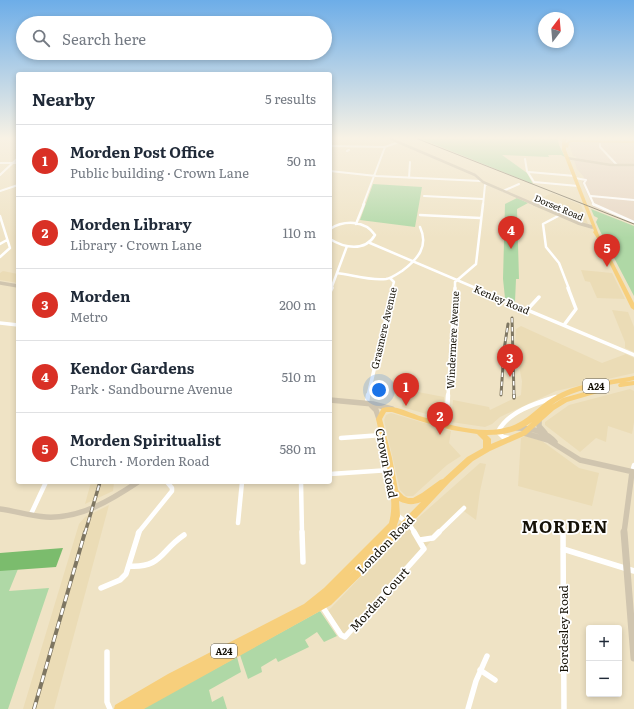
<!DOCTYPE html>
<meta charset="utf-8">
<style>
:root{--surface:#fff;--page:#f2f2f3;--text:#1f2937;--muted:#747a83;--line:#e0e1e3;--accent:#d93025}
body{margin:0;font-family:Literata,serif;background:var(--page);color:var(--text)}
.controls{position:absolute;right:12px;bottom:12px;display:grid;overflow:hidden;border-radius:4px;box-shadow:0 2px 6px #0003}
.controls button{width:36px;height:36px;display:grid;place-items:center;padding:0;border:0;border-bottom:1px solid var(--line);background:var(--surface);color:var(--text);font:20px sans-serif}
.compass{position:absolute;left:538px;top:12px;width:36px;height:36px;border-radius:50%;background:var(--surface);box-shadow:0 2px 6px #0003;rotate:16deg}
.you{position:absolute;left:379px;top:390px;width:14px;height:14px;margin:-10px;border:3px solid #fff;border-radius:50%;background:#1a73e8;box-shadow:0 0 0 6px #1a73e833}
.badge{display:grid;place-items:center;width:26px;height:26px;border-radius:50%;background:var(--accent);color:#fff;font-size:13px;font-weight:700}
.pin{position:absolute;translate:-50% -33px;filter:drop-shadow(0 1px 2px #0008)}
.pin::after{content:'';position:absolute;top:21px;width:14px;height:12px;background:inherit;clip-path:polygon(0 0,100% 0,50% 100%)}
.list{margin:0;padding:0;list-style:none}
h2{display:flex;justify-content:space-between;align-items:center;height:52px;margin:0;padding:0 16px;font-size:17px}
h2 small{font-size:13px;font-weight:400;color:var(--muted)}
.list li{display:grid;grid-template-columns:26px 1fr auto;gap:12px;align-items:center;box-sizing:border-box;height:72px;padding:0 16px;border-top:1px solid var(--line)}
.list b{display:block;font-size:15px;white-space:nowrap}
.list p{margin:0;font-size:13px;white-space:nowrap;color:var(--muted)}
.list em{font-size:13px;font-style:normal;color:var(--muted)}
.icon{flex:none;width:22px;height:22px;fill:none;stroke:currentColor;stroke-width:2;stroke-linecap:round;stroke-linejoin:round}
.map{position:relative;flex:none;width:634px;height:709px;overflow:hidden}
.search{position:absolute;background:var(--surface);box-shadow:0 2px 6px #0003;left:16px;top:16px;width:316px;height:44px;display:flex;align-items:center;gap:10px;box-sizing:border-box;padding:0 14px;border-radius:22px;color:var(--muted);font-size:15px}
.panel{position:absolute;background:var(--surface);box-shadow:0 2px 6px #0003;left:16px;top:72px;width:316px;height:412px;border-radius:4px}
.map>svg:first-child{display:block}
.built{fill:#ebdcb6}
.industrial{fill:#e7d7c5}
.green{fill:#afd8a6}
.forest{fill:#7bbc6d}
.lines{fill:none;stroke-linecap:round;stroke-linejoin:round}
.street-far4{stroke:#fff;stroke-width:2}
.street-far3{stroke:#fff;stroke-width:2.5}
.street-far2{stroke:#fff;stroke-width:3.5}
.street-far1{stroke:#fff;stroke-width:4.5}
.street{stroke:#fff;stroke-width:5.5}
.secondary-far3{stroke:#d0c5af;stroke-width:2.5}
.secondary-far2{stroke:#d0c5af;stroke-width:3.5}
.secondary-far1{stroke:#d0c5af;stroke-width:5.5}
.secondary{stroke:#d0c5af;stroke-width:7}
.primary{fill:#fae2b0;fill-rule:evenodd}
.highway{fill:#f7cf7c;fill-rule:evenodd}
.tram{stroke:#7e7662;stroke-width:1}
.rail-far2-casing{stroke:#7e7662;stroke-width:3}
.rail-far1-casing{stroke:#7e7662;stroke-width:3.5}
.rail-casing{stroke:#7e7662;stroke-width:4}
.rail-far2{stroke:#fff;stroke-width:1.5;stroke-dasharray:4.5;stroke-linecap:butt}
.rail-far1{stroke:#fff;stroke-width:2;stroke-dasharray:5.5;stroke-linecap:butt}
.rail{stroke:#fff;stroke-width:2.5;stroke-dasharray:7;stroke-linecap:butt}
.labels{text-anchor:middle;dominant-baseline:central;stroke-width:3.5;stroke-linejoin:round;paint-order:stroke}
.far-street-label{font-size:9px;fill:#151106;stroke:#fff}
.shield{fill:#fff;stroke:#5b5851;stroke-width:1}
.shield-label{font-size:9px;font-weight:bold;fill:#151106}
.street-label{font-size:10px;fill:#151106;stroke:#fff}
.near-street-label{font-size:12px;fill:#151106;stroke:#fff}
.near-district-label{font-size:17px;font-weight:bold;letter-spacing:1px;fill:#151106;stroke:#fff}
</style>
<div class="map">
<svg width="634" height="709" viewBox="0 0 634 709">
<rect width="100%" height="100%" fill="#efe3c5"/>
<path class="built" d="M552 193 581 205 588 224 534 202Z
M581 270 612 273 625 299 597 298 590 282 585 281Z
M3 271 18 274V283L0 280V273Z
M612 310 628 312 634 327V352L625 348V342Z
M521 326 602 363 626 354 634 358V373L556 391 500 417 492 424 485 427 451 422 453 400 489 407 490 410 521 395 522 381 515 346 516 329Z
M406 384 419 387 418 392 444 397V419L402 407Z
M630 389 634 391V422L632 434 608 426 606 442 596 438 580 452 545 425V422L569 405Z
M391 413 451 431 449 443 461 456 447 465 413 496H406L400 490 384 420 386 415Z
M525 436 542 441 579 468 599 473 592 506 518 486 521 438Z
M480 463 486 464 480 491 476 520 461 509 344 635 328 611 410 525Z
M91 482H114L113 491 85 504Z
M109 505 54 709H23L79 524 85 517Z"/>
<path class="industrial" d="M573 142 634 143V223L593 207 582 182 584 177 577 169 574 160 577 159 576 157 573 156 569 143Z"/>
<path class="green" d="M421 139H558L559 145 565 157 561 155H548L549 157 502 155 527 173 533 184Z
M373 184 422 187 415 227 360 220Z
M517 198 528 203 517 209 519 279H516L515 302 505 298 503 279 505 204Z
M591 209 634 226V296L600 231 596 222 598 218 594 216Z
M18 569 9 591 49 588 8 709H0V570Z
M320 611 337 636 324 642 317 632 305 640 309 647 278 662 276 658 261 667 262 672 248 679 240 655Z
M237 657 241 672 209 690 212 702 223 696 227 709H141Z"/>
<path class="forest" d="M63 548 56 567 0 571V553Z"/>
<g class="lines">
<path class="street-far4" d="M600 144V147L617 165
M330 146 385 147 399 142
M347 151 349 150
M525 159 527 171 534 182 578 186
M0 163H18
M330 171 376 176 481 181
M529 172 575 176
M0 175 18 158
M409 178 410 162
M575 178 586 180 584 183 594 205
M0 191 18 185
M503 191 519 184
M424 196 483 199
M591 196 634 200
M363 205 385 147
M483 205 485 185 487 184"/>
<path class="street-far3" d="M593 204 634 222
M420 215 480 218
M560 215 543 224 546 247 559 263 569 289
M0 216 10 248 0 257
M356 224 364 204
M330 229C344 220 365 220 375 235 365 252 344 248 330 239
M370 243 478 289
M0 244 7 240
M337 273C353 275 370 281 386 279 392 278 397 274 402 271 418 259 429 246 420 227
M390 278 394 282 392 289
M331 289 347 246
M455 289V282L476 264 483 204"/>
<path class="street-far2" d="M475 288 634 355
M330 292 332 288
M527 310 539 297
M0 323 18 325
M564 325 576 309 568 288
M368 396 393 288
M448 396 455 288"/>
<path class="street-far1" d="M367 403 368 395
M446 426 448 395
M341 438 382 435
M509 438 503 437 498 432C507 412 536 403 556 397
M632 472 634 465
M330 474 390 470
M301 482 302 533
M31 514 46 482
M397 515 409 524 415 533
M238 523 242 482
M563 524V533
M138 533 172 491V488L167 482
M438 533 464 508"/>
<path class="street" d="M302 532 303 562
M563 532 564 709
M420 540 433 538 439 532
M563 549 634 571
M129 566C162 568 160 551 184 535
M101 588 120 580 126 574 139 532
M322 606 341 635 345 637 424 549 414 532
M107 652V702L110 709
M480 670 495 680
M468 709 476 681 487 656"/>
<path class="secondary-far3" d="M391 139 475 175 483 182 536 205
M567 158 611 165H634"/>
<path class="secondary-far2" d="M534 204 578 223 592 227
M0 283 18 286"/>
<path class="secondary-far1" d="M330 400 373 404 392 409
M370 404 376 410 379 419
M539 421V426L545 433
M517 428C532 428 545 431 555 442
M524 433 548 440 580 460 634 472
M0 509C15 511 31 516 46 517 80 519 111 500 138 482
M624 533 632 472"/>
<path class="secondary" d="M624 532 634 658"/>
<path class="primary" d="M560 139 574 140 575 141 574 142 561 141H560Z"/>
<path class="highway" d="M562 139H566V143L571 140 634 141V143L572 142 569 143 568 148 566 147V150L599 235 634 303V310L631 308 598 240 593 232 594 231 562 150Z
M634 376V380L625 382 634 381V385L621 387H619L618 385 620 383C596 387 571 390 552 405L563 398 606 386H608L609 388 608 390 567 402 554 410 526 435 490 451 473 461 451 481 375 562 331 605 144 709H114L115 705 168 674 304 604 324 588 389 523C397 495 382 447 376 419L382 408C395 404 409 413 423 417 447 424 475 433 500 429 527 425 536 406 557 395 580 382 609 381 634 376ZM386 412H392L436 426 452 430 477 434 483 440V448L467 457 443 479 440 480 422 493 413 498H408L404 496 398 490 392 458 382 419ZM532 422 522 431 491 444V439L487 435C504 435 519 432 532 422ZM399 501C408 505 413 505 421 502L349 575 396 528 400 516Z"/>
<path class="tram" d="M418 139 634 224"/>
<defs>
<path id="rail-far2" d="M512 318 514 396
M501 395 504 350 508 324"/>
<path id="rail-far1" d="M514 398V395
M85 533 100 482"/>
<path id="rail" d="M34 709 85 532"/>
</defs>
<use href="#rail-far2" class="rail-far2-casing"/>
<use href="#rail-far1" class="rail-far1-casing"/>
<use href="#rail" class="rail-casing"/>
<use href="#rail-far2" class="rail-far2"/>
<use href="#rail-far1" class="rail-far1"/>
<use href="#rail" class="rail"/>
</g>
<linearGradient id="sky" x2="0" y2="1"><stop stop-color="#6dade8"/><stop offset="0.58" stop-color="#f8f2e5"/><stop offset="1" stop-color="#f8f2e5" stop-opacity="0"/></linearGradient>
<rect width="634" height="238" fill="url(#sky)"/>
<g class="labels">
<g class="far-street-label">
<text transform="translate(559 207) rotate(23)">Dorset Road</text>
</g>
<g class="shield">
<rect x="583" y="379" width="26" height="14" rx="3"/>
<rect x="211" y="644" width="26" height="14" rx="3"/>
</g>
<g class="shield-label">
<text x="596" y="386">A24</text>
<text x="224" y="651">A24</text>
</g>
<g class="street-label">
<text transform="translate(502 299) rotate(23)">Kenley Road</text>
<text transform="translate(383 328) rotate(-77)">Grasmere Avenue</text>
<text transform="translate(452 340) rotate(-87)">Windermere Avenue</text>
</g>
<g class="near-street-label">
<text transform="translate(387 463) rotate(79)">Crown Road</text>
<text transform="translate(385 544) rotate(-46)">London Road</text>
<text transform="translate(379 599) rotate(-48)">Morden Court</text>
<text transform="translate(563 629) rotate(-90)">Bordesley Road</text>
</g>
<g class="near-district-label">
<text x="565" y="525">MORDEN</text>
</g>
</g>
</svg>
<div class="controls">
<button>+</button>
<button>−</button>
</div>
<svg class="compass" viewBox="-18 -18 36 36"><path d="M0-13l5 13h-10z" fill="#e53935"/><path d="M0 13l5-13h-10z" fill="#747a83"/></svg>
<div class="you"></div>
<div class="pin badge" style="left:406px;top:406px">1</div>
<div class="pin badge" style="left:440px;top:435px">2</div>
<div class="pin badge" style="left:510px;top:377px">3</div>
<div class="pin badge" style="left:511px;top:249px">4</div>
<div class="pin badge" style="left:607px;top:267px">5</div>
<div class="search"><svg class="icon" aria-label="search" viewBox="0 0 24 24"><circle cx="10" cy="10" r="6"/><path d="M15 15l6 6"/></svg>Search here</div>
<section class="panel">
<h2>Nearby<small>5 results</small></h2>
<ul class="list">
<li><span class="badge">1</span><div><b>Morden Post Office</b><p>Public building · Crown Lane</p></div><em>50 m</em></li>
<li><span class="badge">2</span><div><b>Morden Library</b><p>Library · Crown Lane</p></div><em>110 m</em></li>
<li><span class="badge">3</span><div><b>Morden</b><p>Metro</p></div><em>200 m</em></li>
<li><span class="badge">4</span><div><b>Kendor Gardens</b><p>Park · Sandbourne Avenue</p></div><em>510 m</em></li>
<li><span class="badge">5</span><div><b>Morden Spiritualist</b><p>Church · Morden Road</p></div><em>580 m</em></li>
</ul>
</section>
</div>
